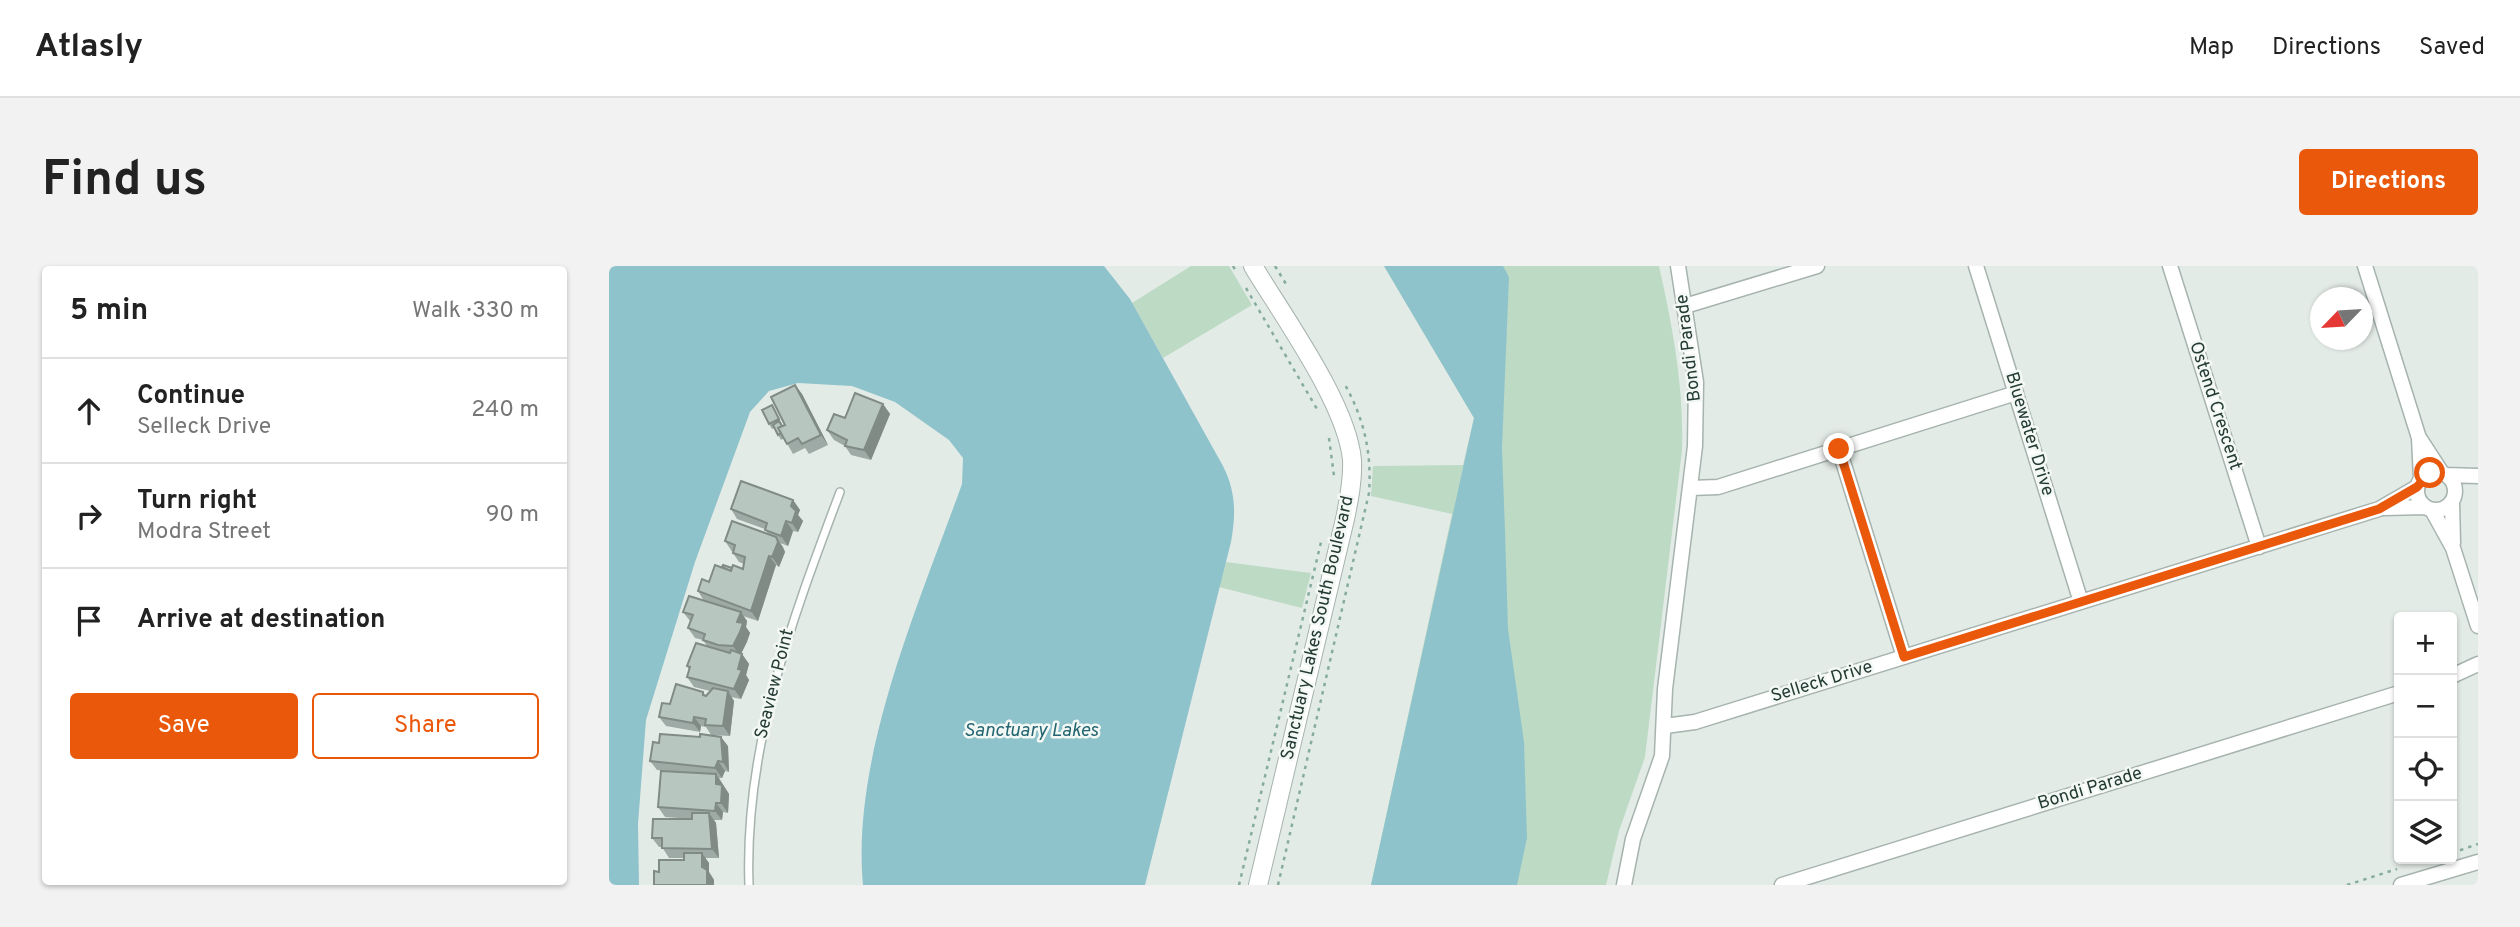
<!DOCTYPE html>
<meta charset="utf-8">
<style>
:root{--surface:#fff;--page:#f2f2f2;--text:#222;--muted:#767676;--line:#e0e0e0;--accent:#ea580c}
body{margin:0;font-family:Overpass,sans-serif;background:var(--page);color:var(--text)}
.controls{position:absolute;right:21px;bottom:21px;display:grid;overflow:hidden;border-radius:7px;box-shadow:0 2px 5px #0004}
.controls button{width:63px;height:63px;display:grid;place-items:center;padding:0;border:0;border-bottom:2px solid var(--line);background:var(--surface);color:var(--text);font:35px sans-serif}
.compass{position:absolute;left:1701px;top:21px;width:63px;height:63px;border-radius:50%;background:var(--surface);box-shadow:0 2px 5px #0004;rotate:245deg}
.stop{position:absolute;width:21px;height:21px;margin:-16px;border:5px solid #ea580c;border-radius:50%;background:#fff}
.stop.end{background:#ea580c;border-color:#fff;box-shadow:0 2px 7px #0008}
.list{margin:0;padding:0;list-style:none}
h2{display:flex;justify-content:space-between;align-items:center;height:91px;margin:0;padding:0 28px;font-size:30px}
h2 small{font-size:23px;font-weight:400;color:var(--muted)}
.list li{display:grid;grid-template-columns:46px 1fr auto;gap:21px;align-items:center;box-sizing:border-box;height:105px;padding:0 28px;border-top:2px solid var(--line)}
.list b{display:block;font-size:26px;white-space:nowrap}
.list p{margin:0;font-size:23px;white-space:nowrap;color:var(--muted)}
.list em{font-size:23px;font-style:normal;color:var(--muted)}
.actions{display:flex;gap:14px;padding:21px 28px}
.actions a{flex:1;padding:16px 0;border:2px solid var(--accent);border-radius:7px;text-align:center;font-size:24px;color:var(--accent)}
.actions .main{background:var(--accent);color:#fff}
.icon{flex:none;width:38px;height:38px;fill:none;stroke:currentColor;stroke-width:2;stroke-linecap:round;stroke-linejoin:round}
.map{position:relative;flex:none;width:1869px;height:619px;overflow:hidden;border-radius:7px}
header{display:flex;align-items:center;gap:42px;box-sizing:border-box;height:98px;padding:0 35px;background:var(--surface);border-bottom:2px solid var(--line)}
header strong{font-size:33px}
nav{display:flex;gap:38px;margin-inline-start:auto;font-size:24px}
.intro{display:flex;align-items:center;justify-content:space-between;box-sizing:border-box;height:168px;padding:0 42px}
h1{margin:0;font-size:49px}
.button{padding:18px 32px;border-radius:7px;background:var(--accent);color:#fff;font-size:24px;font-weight:700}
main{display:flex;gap:42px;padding:0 42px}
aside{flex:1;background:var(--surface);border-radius:7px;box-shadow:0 2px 5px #0004}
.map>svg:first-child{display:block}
.green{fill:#bddac5}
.water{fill:#8fc3cb}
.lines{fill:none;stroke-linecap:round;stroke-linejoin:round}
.service-casing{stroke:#a6b3ae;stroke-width:10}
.minor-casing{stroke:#a6b3ae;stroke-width:17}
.tertiary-casing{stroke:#a6b3ae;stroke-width:20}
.path{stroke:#86ac9f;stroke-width:2.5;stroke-dasharray:3.5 5;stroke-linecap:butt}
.service{stroke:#fff;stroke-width:7}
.minor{stroke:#fff;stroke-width:14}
.tertiary{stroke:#fff;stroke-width:18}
.wall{fill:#9eaaa5}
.shaded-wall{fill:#818b86}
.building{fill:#b8c6c0;stroke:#818b86;stroke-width:2}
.route{stroke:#ea580c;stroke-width:9}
.labels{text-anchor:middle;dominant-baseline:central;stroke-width:5;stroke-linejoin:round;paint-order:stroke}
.street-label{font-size:18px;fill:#243b34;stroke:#f3f8f5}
.water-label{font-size:19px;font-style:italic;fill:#236671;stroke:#f3f8f5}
</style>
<header>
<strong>Atlasly</strong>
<nav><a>Map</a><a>Directions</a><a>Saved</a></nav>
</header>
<div class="intro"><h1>Find us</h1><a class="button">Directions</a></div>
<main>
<aside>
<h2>5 min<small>Walk · 330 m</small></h2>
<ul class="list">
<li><svg class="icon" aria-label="ahead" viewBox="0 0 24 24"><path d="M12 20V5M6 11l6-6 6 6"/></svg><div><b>Continue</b><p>Selleck Drive</p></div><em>240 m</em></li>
<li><svg class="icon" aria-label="right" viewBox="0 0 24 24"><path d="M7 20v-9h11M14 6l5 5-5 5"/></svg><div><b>Turn right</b><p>Modra Street</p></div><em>90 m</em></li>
<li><svg class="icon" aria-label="arrive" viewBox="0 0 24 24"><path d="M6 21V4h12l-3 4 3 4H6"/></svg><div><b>Arrive at destination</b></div></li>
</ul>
<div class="actions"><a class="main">Save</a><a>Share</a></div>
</aside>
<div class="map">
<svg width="1869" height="619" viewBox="0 0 1869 619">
<rect width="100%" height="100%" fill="#e3ebe7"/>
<path class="green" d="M582 0H620L643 39 554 92 523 37Z
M775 0H1050C1064 62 1075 121 1073 184L1036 491 1010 565 997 619H762L843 248 762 230 764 200 854 199 865 152Z
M617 296 702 307 693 342 610 321Z"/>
<path class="water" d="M0 0H495L521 33 614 200C627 226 627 248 622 276L536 619H254C242 490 310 338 353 218L354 192 340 174 286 136 243 120 189 117 160 125 141 146 86 296 37 454 29 558 30 619H0Z
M775 0H894L900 11 893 182 896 265 899 363 915 476 918 572 908 619H762L865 152Z"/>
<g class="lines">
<defs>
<path id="service" d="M140 619C135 480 183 354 231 226"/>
<path id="minor" d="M1367 0 1472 336
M1561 0 1650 281
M1756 0 1810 172 1812 213
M1076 40 1208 0
M1811 173 1833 207
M1230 183 1295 391
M1808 225a19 19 0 1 1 38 0a19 19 0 1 1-38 0Z
M1837 209 1869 210
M1082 222 1109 221 1407 127
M1843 236 1844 277
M1775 242 1816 241
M1823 244 1844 282 1869 360
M1843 410 1869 398
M1056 460 1086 456 1770 243 1808 221
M1015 619 1024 573 1053 490 1056 423 1086 180 1087 116 1069 0
M1173 619 1790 427
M1792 619 1869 596"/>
<path id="tertiary" d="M644 0C674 50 738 138 743 194 744 214 740 234 736 253L649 619"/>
</defs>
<use href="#service" class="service-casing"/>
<use href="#minor" class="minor-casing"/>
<use href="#tertiary" class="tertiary-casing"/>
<path class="path" d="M624 0 628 7
M666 0 677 18
M637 22 708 143
M720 172 725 210
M1843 587 1869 578
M1814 595 1823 593
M630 619 713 272
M669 619 760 227C763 187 755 152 735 117
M1738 619 1788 603"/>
<use href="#service" class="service"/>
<use href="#minor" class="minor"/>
<use href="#tertiary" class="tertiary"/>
</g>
<path class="wall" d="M186 119 193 128 219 179 200 188 196 182 184 188 175 172 172 174 165 162 163 163 160 158 163 139 173 158H172L174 160 176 159Z
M274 138 281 148 262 194 242 189 236 180 225 174 218 164 236 152Z
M184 234 191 244 189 249 194 255 189 266 184 265 179 280 171 277 176 286 170 301 167 299 149 355 134 350 138 355 137 361 141 367 132 387 140 398 137 409 140 414 132 433 122 431 125 435 121 470 102 469 97 461 92 460 91 466 57 460 50 451 61 438 94 426 97 430 101 425 85 421 78 411 80 404 78 400 98 380 94 374 86 372 79 362 81 355 74 346 95 335 89 325 100 316 113 301 134 303 135 298 130 296 116 275 159 268 156 263 128 253 122 243Z
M119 480 120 506 116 505 113 512H110L120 528 119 547 114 546 113 554H105L107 557 110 592H96L100 597V606L105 614V619H45L50 606 75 594V592H60L53 581H50L43 572 83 553 56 551 49 541 56 505 48 504 41 495Z"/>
<path class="shaded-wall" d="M186 119 193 128 219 179 212 169Z
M274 138 281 148 262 194 255 184Z
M184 234 191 244 189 249 194 255 189 266 183 257 182 240Z
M177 255 184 265 179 280 172 270Z
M167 271 174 281 176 286 170 301 163 291Z
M160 290 167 299 149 355 142 345Z
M132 346 138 355 137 361 141 367 138 376 131 390 124 380 128 356Z
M133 388 140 398 137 409 140 414 132 433 125 423 129 403Z
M119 425 125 435 121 470 114 460Z
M85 451 92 460 91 466 84 457Z
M112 471 119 480 120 506 114 496Z
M109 495 116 505 113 512 106 502Z
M107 508 120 528 119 547 112 537 107 518Z
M107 537 114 546 113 554 106 545Z
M100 547 107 557 110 592 103 583Z
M93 587 100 597V606L105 614V619H98L93 601Z"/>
<path class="building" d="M186 119 212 169 193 178 189 172 178 178 169 162 176 159 162 131Z
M246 127 274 138 255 184 236 180 238 174 218 164 225 148 236 152Z
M163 139 170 153 160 158 153 144Z
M170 155 173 160 169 162 172 167 169 169 164 159Z
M132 215 184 234 182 240 187 245 183 257 177 255 172 270 156 264 158 257 122 243Z
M123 255 167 271 169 276 163 291 160 290 142 345 89 325 93 313 100 316 106 299 122 305 124 299 134 303 136 291 124 287 126 279 116 275Z
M114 299 123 302 122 305 113 301Z
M80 330 132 346 128 356 134 357 131 366 124 380 109 379 94 374 96 368 79 362 84 349 74 346Z
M87 377 121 387 122 384 133 388 129 403 133 404 125 423 78 411 81 401 78 400Z
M67 418 94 426V429L97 430 104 422 119 425 114 460 96 459 97 453 85 451 84 457 50 451 53 437 61 438Z
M51 468 91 471V468L112 471 114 496 109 495 106 502 41 495 44 476 50 477Z
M52 505 107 508V518L113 519 112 537H107L106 545 49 541Z
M83 547H100L103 583 53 582V572H43L44 553H83Z
M75 587H93V601L98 604V619H45V605L50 606V594H75Z"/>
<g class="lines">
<path class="route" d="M1230 183 1295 391 1770 243 1808 221 1821 207"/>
</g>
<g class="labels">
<g class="street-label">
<text transform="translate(1080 82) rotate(-97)">Bondi Parade</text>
<text transform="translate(1606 140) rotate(72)">Ostend Crescent</text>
<text transform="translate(1420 168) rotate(73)">Bluewater Drive</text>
<text transform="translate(709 362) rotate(-77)">Sanctuary Lakes South Boulevard</text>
<text transform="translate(1213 416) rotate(-17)">Selleck Drive</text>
<text transform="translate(166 418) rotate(-76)">Seaview Point</text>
<text transform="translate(1481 523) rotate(-17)">Bondi Parade</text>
</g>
<g class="water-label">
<text x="422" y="465">Sanctuary Lakes</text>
</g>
</g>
</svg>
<div class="controls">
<button>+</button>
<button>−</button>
<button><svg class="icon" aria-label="locate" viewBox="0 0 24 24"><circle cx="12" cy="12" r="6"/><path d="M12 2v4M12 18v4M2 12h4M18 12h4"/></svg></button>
<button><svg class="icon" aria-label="layers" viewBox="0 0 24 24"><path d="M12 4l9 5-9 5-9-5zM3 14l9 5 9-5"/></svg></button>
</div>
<svg class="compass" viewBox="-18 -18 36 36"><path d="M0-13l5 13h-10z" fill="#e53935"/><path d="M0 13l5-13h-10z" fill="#767676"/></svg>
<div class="stop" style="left:1821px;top:207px"></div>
<div class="stop end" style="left:1230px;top:183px"></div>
</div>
</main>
